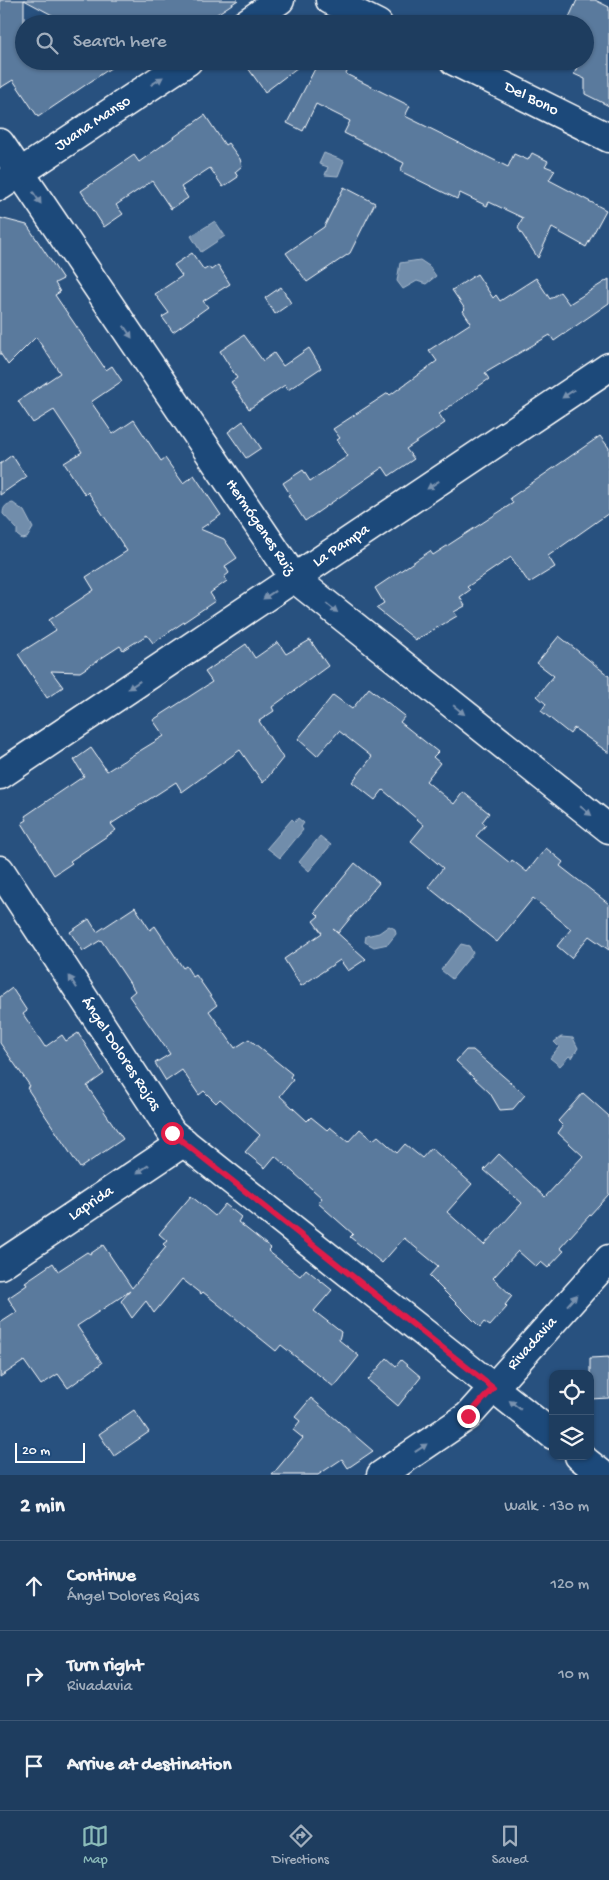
<!DOCTYPE html>
<meta charset="utf-8">
<style>
:root{--surface:#1e3d5f;--page:#2b4868;--text:#f1f3f6;--muted:#a1aebd;--line:#3c5674;--accent:#8bbbb9}
body{margin:0;font-family:"Gochi Hand",sans-serif;background:var(--page);color:var(--text)}
.controls{position:absolute;right:15px;bottom:15px;display:grid;overflow:hidden;border-radius:10px;box-shadow:0 1px 4px #0004}
.controls button{width:45px;height:45px;display:grid;place-items:center;padding:0;border:0;border-bottom:1px solid var(--line);background:var(--surface);color:var(--text);font:25px sans-serif}
.scale{position:absolute;left:15px;bottom:12px;width:70px;box-sizing:border-box;padding-left:5px;border:2px solid #fff;border-top:0;font-size:14px;line-height:18px;white-space:nowrap;color:#fff;-webkit-text-stroke:4px #1f4a7a;paint-order:stroke}
.stop{position:absolute;width:15px;height:15px;margin:-11px;border:4px solid #e11d48;border-radius:50%;background:#fff}
.stop.end{background:#e11d48;border-color:#fff;box-shadow:0 1px 5px #0008}
.list{margin:0;padding:0;list-style:none}
h2{display:flex;justify-content:space-between;align-items:center;height:65px;margin:0;padding:0 20px;font-size:21px}
h2 small{font-size:16px;font-weight:400;color:var(--muted)}
.list li{display:grid;grid-template-columns:32px 1fr auto;gap:15px;align-items:center;box-sizing:border-box;height:90px;padding:0 20px;border-top:1px solid var(--line)}
.list b{display:block;font-size:19px;white-space:nowrap}
.list p{margin:0;font-size:16px;white-space:nowrap;color:var(--muted)}
.list em{font-size:16px;font-style:normal;color:var(--muted)}
.icon{flex:none;width:28px;height:28px;fill:none;stroke:currentColor;stroke-width:2;stroke-linecap:round;stroke-linejoin:round}
.map{position:relative;flex:none;width:609px;height:1475px;overflow:hidden}
.search{position:absolute;background:var(--surface);box-shadow:0 1px 4px #0004;left:15px;right:15px;top:15px;height:55px;display:flex;align-items:center;gap:12px;box-sizing:border-box;padding:0 18px;border-radius:28px;color:var(--muted);font-size:19px}
.sheet{height:335px;background:var(--surface)}
nav{display:flex;justify-content:space-around;align-items:center;box-sizing:border-box;height:70px;border-top:1px solid var(--line);background:var(--surface);font-size:14px;color:var(--muted)}
nav a{display:grid;justify-items:center;gap:2px}
nav .on{color:var(--accent)}
.map>svg:first-child{display:block}
.water{fill:#718dab;stroke:#aabbcd}
.building{fill:#5a7a9d;stroke:#fff}
.lines{fill:none;stroke-linecap:round;stroke-linejoin:round}
.street-casing{stroke:#fff;stroke-width:31}
.street{stroke:#1f4a7a;stroke-width:28}
.oneway{fill:#7992af}
.route{stroke:#e11d48;stroke-width:6}
.labels{text-anchor:middle;dominant-baseline:central;stroke-width:5;stroke-linejoin:round;paint-order:stroke}
.street-label{font-size:16px;fill:#fff;stroke:#1f4a7a}
</style>
<div class="map">
<svg width="609" height="1475" viewBox="0 0 609 1475">
<rect width="100%" height="100%" fill="#28517f"/>
<filter id="ink" filterUnits="userSpaceOnUse"><feTurbulence type="fractalNoise" baseFrequency=".02" numOctaves="2"/><feDisplacementMap in="SourceGraphic" scale="10" xChannelSelector="R" yChannelSelector="G"/><feConvolveMatrix kernelMatrix="1 2 1 2 8 2 1 2 1" color-interpolation-filters="sRGB"/></filter>
<g filter="url(#ink)">
<path class="water" d="M324 153 344 161 338 176 325 175 328 167 319 164Z
M215 221 225 236 201 252 191 236Z
M420 260 429 266 436 276 426 284 417 281 403 289 397 281 400 263Z
M13 503 24 511 33 528 27 538 22 539 17 535V529L3 514C3 507 6 504 13 503Z
M298 818 304 823 301 827 303 830 280 858 267 848 292 819 295 822Z
M320 836 331 845 309 871 299 862Z
M389 926 395 929 396 934 388 944 374 947 365 942 366 936 379 933Z
M461 944 469 946 473 953 452 979 441 970Z
M561 1037 573 1038 578 1048 572 1058 569 1056 560 1066 550 1058 559 1047 554 1042Z"/>
<path class="building" d="M0 0H24V61H121L38 117 13 80 0 88Z
M24 0H238L202 24H69Z
M577 0H595L609 7V106L585 94V79L574 74 580 61H585V24H566Z
M243 61H306L265 92Z
M319 61H352L346 74 410 106 405 116 508 167 514 154 528 160 532 153 548 161 545 166 555 170 549 180 606 210 586 247 552 228 538 258 518 228 523 218 489 202 487 206 460 193 457 199 400 171 404 163 344 133 350 121 316 104 303 131 287 123Z
M205 115 225 145 228 143 240 159 242 166 235 172 238 177 223 187 210 168 181 187 188 198 171 209 152 181 116 205 123 214 104 227 81 191 134 155 139 162Z
M344 187 375 203 350 253 307 282 286 253 324 227Z
M0 218 27 225 63 279 55 283 60 292 55 295 106 370 112 366 122 381 91 402 113 434 134 420 161 461 165 458 183 483 194 475 221 515 200 529 224 539 237 558 225 566 229 573 224 577 227 581 210 593 215 601 153 643 147 635 123 650 120 646 80 672 51 671 63 687 47 698 18 654 56 630 49 620 94 590 86 577 127 551 88 492 85 495 64 463 82 452 54 410 33 423 18 401 60 373 36 337 8 365 0 353Z
M192 253 204 270 209 267 211 270 218 265 230 284 203 301 208 307 173 332 162 317 169 313 155 294 182 276 174 265Z
M477 274 493 298 496 295 500 301 536 278 550 299 560 292 569 304 609 279V303L554 341 550 335 485 373 489 379 439 414 445 423 406 449 414 459 389 476 383 467 305 521 288 495 290 494 283 483 303 470 310 481 348 456 337 440 340 438 333 429 388 393 390 395 437 361 429 350 471 323 463 311 465 309 452 290Z
M281 287 291 303 275 314 265 298Z
M244 335 263 361 274 353 283 366 309 348 321 368 288 390 285 385 249 409 231 382 237 378 220 351Z
M243 421 261 448 246 458 228 432Z
M600 436 609 448V513L548 556 555 567 529 583 511 557 467 587 470 590 460 597 465 606 454 612 457 616 416 640 376 608 384 603 375 588 430 551 433 555 513 503 510 498Z
M12 455 26 477 0 495V464Z
M559 636 609 676V753L574 728 570 734 541 711 546 704 537 696 554 676 537 663Z
M310 640 328 666 272 707 274 711 259 721 283 758 263 783 240 750 182 792 176 782 111 824 116 830 70 861 72 863 54 875 22 823 27 820 25 816 84 776 74 760 91 748 107 771 164 736 153 720 212 682 205 672 246 644 255 658 278 642 286 654Z
M369 688 405 716 400 722 438 752 433 757 440 763 426 781 454 804 463 792 489 813 482 822 486 825 476 836 510 863 512 860 527 872 546 848 563 862 560 866 609 904V950L589 936 571 958 557 946 571 929 533 898 497 942 428 887 443 868 411 841 424 825 383 790 375 800 352 782 372 757 339 731 317 756 298 739 333 695 352 709Z
M355 863 379 883 338 933 333 929 366 959 348 971 340 960 301 986 284 959 322 933 313 921 319 916 315 912Z
M135 907 150 930 155 926 183 968 186 966 193 977 196 975 217 1005 209 1011 235 1048 249 1039 292 1074 290 1077 293 1080 280 1096 307 1121 311 1117 327 1130 330 1127 348 1142 360 1129 373 1140 378 1136 397 1153 405 1144 422 1158 431 1148 472 1184 447 1212 484 1245 522 1203 484 1170 499 1154 545 1197 583 1156 558 1133 563 1126 558 1121 583 1093 609 1116V1194L560 1248 564 1251 548 1268 541 1262 536 1267 518 1251 493 1278 512 1296 505 1305 507 1307 490 1326 484 1322 480 1327 429 1276 438 1266 404 1238 382 1263 350 1237 353 1234 318 1203 322 1198 275 1156 265 1168 245 1152 260 1135 220 1099 216 1103 204 1091 199 1095 182 1070 166 1081 155 1063 170 1054 129 996 135 991 101 940 83 951 70 932 89 919 97 932Z
M12 988 27 1011 23 1014 45 1047 62 1035 66 1041 78 1033 104 1074 87 1086 123 1139 80 1168 27 1088 30 1086 0 1043V997Z
M466 1050H473L525 1095 513 1109 500 1110 490 1093 456 1061Z
M191 1196 215 1216 225 1204 241 1217 238 1222 271 1248 268 1251 300 1276 306 1269 332 1290 314 1311 341 1332 339 1340 359 1356 334 1387 281 1345 276 1351 203 1292 201 1294 182 1279 154 1313 146 1301 132 1318 121 1301 130 1291 77 1326 102 1363 68 1388 58 1374 41 1385 24 1361 0 1377V1323L17 1312 8 1298 27 1285 25 1282 53 1263 58 1271 87 1252 90 1254 103 1245 132 1288 166 1247 163 1244 167 1241 159 1234Z
M609 1357V1398L590 1399V1358Z
M387 1358 396 1366 401 1360 421 1377 398 1406 368 1380Z
M311 1398 373 1451 348 1468 342 1459 318 1475H272L303 1438 293 1430 300 1421 295 1417Z
M134 1410 149 1432 114 1456 99 1434Z"/>
<g class="lines">
<defs>
<g id="street">
<path d="M330 0 378 24"/>
<path d="M245 24 280 0"/>
<path id="s1" d="M454 61 609 138"/>
<path id="s2" d="M0 143 294 578 609 829"/>
<path id="s3" d="M0 186 188 61"/>
<path id="s4" d="M0 775 609 367"/>
<path id="s5" d="M0 870 172 1133 553 1435"/>
<path id="s6" d="M0 1265 184 1142"/>
<path d="M579 1456 603 1475"/>
<path id="s7" d="M381 1475 468 1416 609 1259"/>
</g>
</defs>
<use href="#street" class="street-casing"/>
<use href="#street" class="street"/>
</g>
<defs><path id="oneway-solid" d="M-6-.8H1V-3.2L6.5 0L1 3.2V.8H-6Z" transform="scale(1.25)"/></defs>
<g class="oneway">
<use href="#oneway-solid" transform="translate(157 81) rotate(-33)"/>
<use href="#oneway-solid" transform="translate(37 198) rotate(56)"/>
<use href="#oneway-solid" transform="translate(128 332) rotate(56)"/>
<use href="#oneway-solid" transform="translate(568 394) rotate(146)"/>
<use href="#oneway-solid" transform="translate(433 485) rotate(146)"/>
<use href="#oneway-solid" transform="translate(269 595) rotate(146)"/>
<use href="#oneway-solid" transform="translate(332 608) rotate(39)"/>
<use href="#oneway-solid" transform="translate(134 685) rotate(146)"/>
<use href="#oneway-solid" transform="translate(459 710) rotate(39)"/>
<use href="#oneway-solid" transform="translate(586 811) rotate(39)"/>
<use href="#oneway-solid" transform="translate(73 982) rotate(-123)"/>
<use href="#oneway-solid" transform="translate(143 1169) rotate(146)"/>
<use href="#oneway-solid" transform="translate(572 1300) rotate(-48)"/>
<use href="#oneway-solid" transform="translate(515 1405) rotate(-142)"/>
<use href="#oneway-solid" transform="translate(421 1448) rotate(-34)"/>
</g>
</g>
<g class="lines" filter="url(#ink)">
<path class="route" d="M172 1133 493 1388 468 1416"/>
</g>
<g class="labels">
<g class="street-label">
<text stroke="none"><textPath href="#s1" startOffset="86">Del Bono</textPath></text>
<text stroke="none"><textPath href="#s3" startOffset="112">Juana Manso</textPath></text>
<text stroke="none"><textPath href="#s2" startOffset="464">Hermógenes Ruiz</textPath></text>
<text stroke="none"><textPath href="#s4" startOffset="411">La Pampa</textPath></text>
<text stroke="none"><textPath href="#s5" startOffset="220">Ángel Dolores Rojas</textPath></text>
<text stroke="none"><textPath href="#s6" startOffset="110">Laprida</textPath></text>
<text stroke="none"><textPath href="#s7" startOffset="202">Rivadavia</textPath></text>
</g>
</g>
</svg>
<div class="controls">
<button><svg class="icon" aria-label="locate" viewBox="0 0 24 24"><circle cx="12" cy="12" r="6"/><path d="M12 2v4M12 18v4M2 12h4M18 12h4"/></svg></button>
<button><svg class="icon" aria-label="layers" viewBox="0 0 24 24"><path d="M12 4l9 5-9 5-9-5zM3 14l9 5 9-5"/></svg></button>
</div>
<div class="scale">20 m</div>
<div class="stop" style="left:172px;top:1133px"></div>
<div class="stop end" style="left:468px;top:1416px"></div>
<div class="search"><svg class="icon" aria-label="search" viewBox="0 0 24 24"><circle cx="10" cy="10" r="6"/><path d="M15 15l6 6"/></svg>Search here</div>
</div>
<section class="sheet">
<h2>2 min<small>Walk · 130 m</small></h2>
<ul class="list">
<li><svg class="icon" aria-label="ahead" viewBox="0 0 24 24"><path d="M12 20V5M6 11l6-6 6 6"/></svg><div><b>Continue</b><p>Ángel Dolores Rojas</p></div><em>120 m</em></li>
<li><svg class="icon" aria-label="right" viewBox="0 0 24 24"><path d="M7 20v-9h11M14 6l5 5-5 5"/></svg><div><b>Turn right</b><p>Rivadavia</p></div><em>10 m</em></li>
<li><svg class="icon" aria-label="arrive" viewBox="0 0 24 24"><path d="M6 21V4h12l-3 4 3 4H6"/></svg><div><b>Arrive at destination</b></div></li>
</ul>
</section>
<nav>
<a class="on"><svg class="icon" aria-label="map" viewBox="0 0 24 24"><path d="M3 6l6-2 6 2 6-2v14l-6 2-6-2-6 2zM9 4v14M15 6v14"/></svg>Map</a>
<a><svg class="icon" aria-label="directions" viewBox="0 0 24 24"><path d="M12 3l9 9-9 9-9-9zM9 14v-3h6M13 9l2 2-2 2"/></svg>Directions</a>
<a><svg class="icon" aria-label="saved" viewBox="0 0 24 24"><path d="M7 4h10v16l-5-4-5 4z"/></svg>Saved</a>
</nav>
